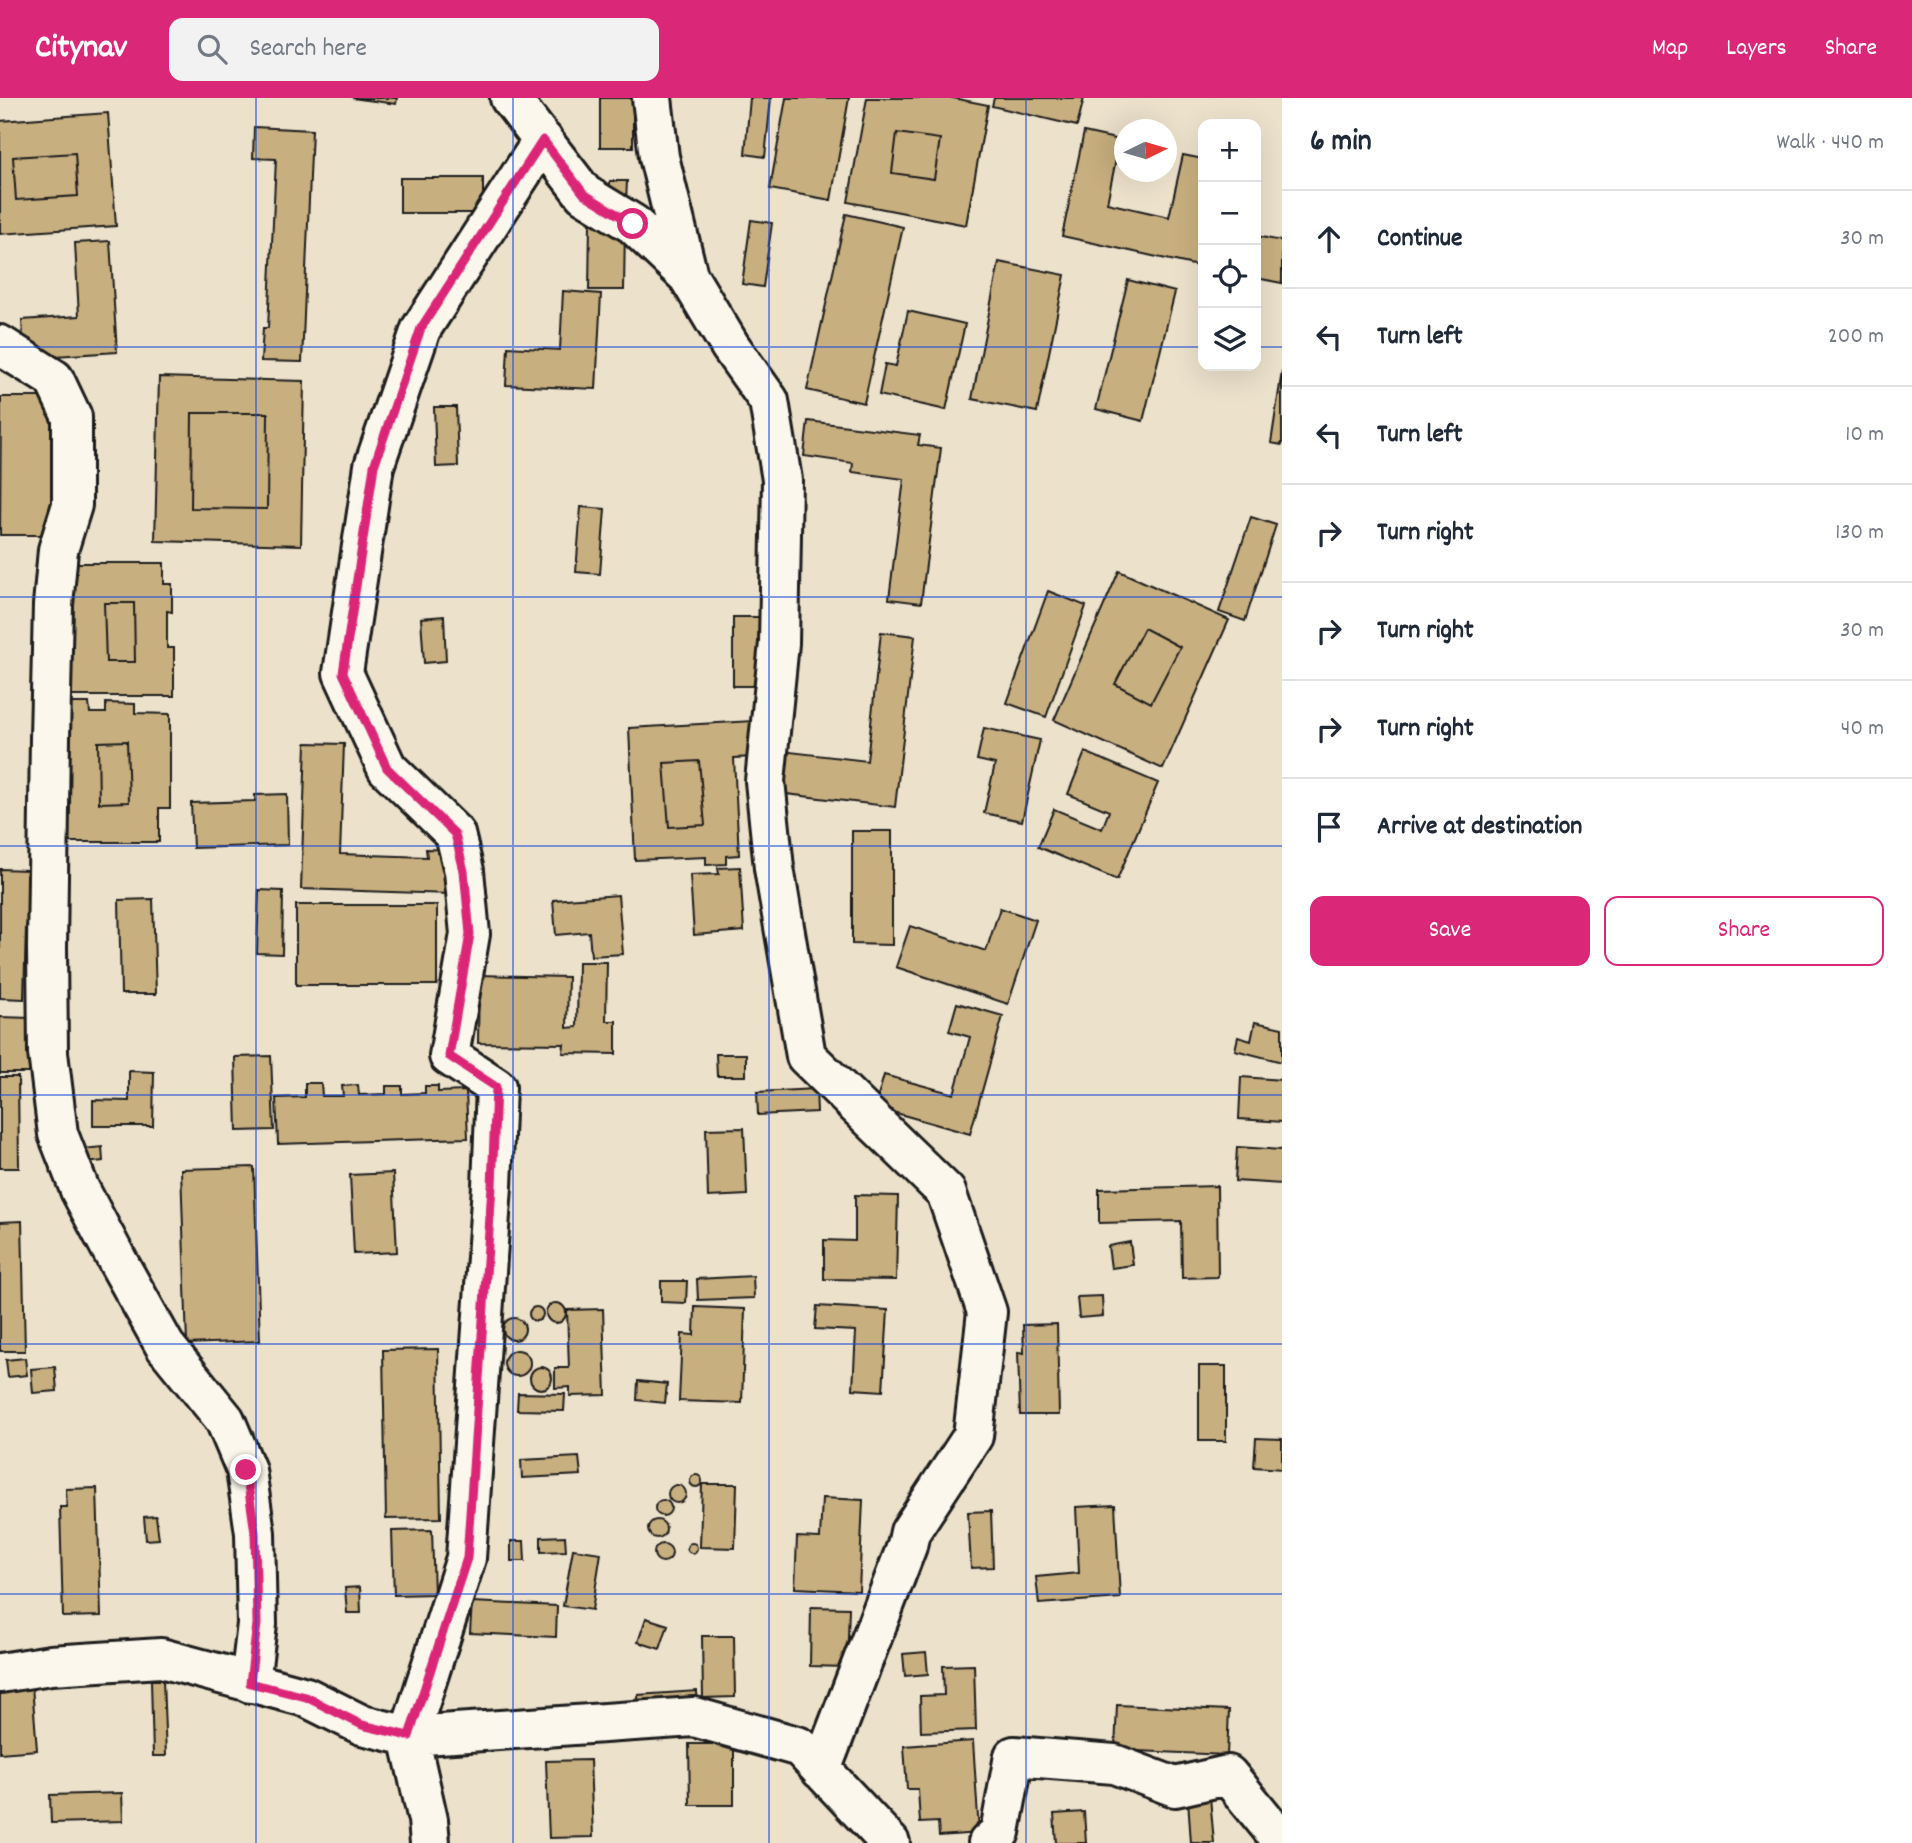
<!DOCTYPE html>
<meta charset="utf-8">
<style>
:root{--surface:#fff;--page:#f2f2f3;--text:#1f2937;--muted:#747a83;--line:#e0e1e3;--accent:#db2777}
body{margin:0;font-family:Dekko,sans-serif;background:var(--page);color:var(--text)}
.controls{position:absolute;right:21px;top:21px;display:grid;overflow:hidden;border-radius:14px;box-shadow:0 7px 28px #0002}
.controls button{width:63px;height:63px;display:grid;place-items:center;padding:0;border:0;border-bottom:2px solid var(--line);background:var(--surface);color:var(--text);font:35px sans-serif}
.compass{position:absolute;left:1114px;top:21px;width:63px;height:63px;border-radius:50%;background:var(--surface);box-shadow:0 7px 28px #0002;rotate:85deg}
.stop{position:absolute;width:21px;height:21px;margin:-16px;border:5px solid #db2777;border-radius:50%;background:#fff}
.stop.end{background:#db2777;border-color:#fff;box-shadow:0 2px 7px #0008}
.list{margin:0;padding:0;list-style:none}
h2{display:flex;justify-content:space-between;align-items:center;height:91px;margin:0;padding:0 28px;font-size:30px}
h2 small{font-size:23px;font-weight:400;color:var(--muted)}
.list li{display:grid;grid-template-columns:46px 1fr auto;gap:21px;align-items:center;box-sizing:border-box;height:98px;padding:0 28px;border-top:2px solid var(--line)}
.list b{display:block;font-size:26px;white-space:nowrap}
.list em{font-size:23px;font-style:normal;color:var(--muted)}
.actions{display:flex;gap:14px;padding:21px 28px}
.actions a{flex:1;padding:16px 0;border:2px solid var(--accent);border-radius:14px;text-align:center;font-size:24px;color:var(--accent)}
.actions .main{background:var(--accent);color:#fff}
.icon{flex:none;width:38px;height:38px;fill:none;stroke:currentColor;stroke-width:2;stroke-linecap:round;stroke-linejoin:round}
.map{position:relative;flex:none;width:1282px;height:1745px;overflow:hidden}
header{display:flex;align-items:center;gap:42px;box-sizing:border-box;height:98px;padding:0 35px;background:var(--accent);color:#fff}
header strong{font-size:33px}
nav{display:flex;gap:38px;margin-inline-start:auto;font-size:24px}
.search{width:490px;height:63px;background:var(--page);display:flex;align-items:center;gap:18px;box-sizing:border-box;padding:0 24px;border-radius:14px;color:var(--muted);font-size:26px}
main{display:flex}
aside{flex:1;background:var(--surface)}
.map>svg:first-child{display:block}
.building{fill:#c8af7f;stroke:#1c1c1c;stroke-width:2;fill-rule:evenodd}
.lines{fill:none;stroke-linecap:round;stroke-linejoin:round}
.street-casing{stroke:#1c1c1c;stroke-width:44}
.street{stroke:#fbf7ec;stroke-width:38}
.route{stroke:#db2777;stroke-width:9}
.grid{fill:none;stroke:#1d4ed8;stroke-width:2;stroke-opacity:0.55}
</style>
<header>
<strong>Citynav</strong>
<div class="search"><svg class="icon" aria-label="search" viewBox="0 0 24 24"><circle cx="10" cy="10" r="6"/><path d="M15 15l6 6"/></svg>Search here</div>
<nav><a>Map</a><a>Layers</a><a>Share</a></nav>
</header>
<main>
<div class="map">
<svg width="1282" height="1745" viewBox="0 0 1282 1745">
<rect width="100%" height="100%" fill="#ece1cb"/>
<filter id="ink" filterUnits="userSpaceOnUse"><feTurbulence type="fractalNoise" baseFrequency=".0143" numOctaves="2"/><feDisplacementMap in="SourceGraphic" scale="14" xChannelSelector="R" yChannelSelector="G"/><feConvolveMatrix kernelMatrix="1 2 1 2 8 2 1 2 1" color-interpolation-filters="sRGB"/></filter>
<g filter="url(#ink)">
<path class="building" d="M352 0H397L396 6Z
M600 0H633V49H600Z
M750 0H771L765 59 745 56Z
M786 0H849L831 102 770 91Z
M867 0H953L988 7 966 127 848 104ZM897 35 940 41 934 81 892 75Z
M994 0H1084L1077 28 992 8Z
M108 15 116 128 0 136V23ZM75 55 78 98 16 102 13 59Z
M254 29 312 32 302 264 261 263 263 230H268L276 61 253 60Z
M1084 34 1120 42 1107 105 1169 119 1183 57 1203 61V145L1198 168 1062 138Z
M897 35 940 41 934 81 892 75Z
M75 55 78 98 16 102 13 59Z
M400 80H483V115H400Z
M610 83H627L626 104 609 103Z
M846 116 903 129 864 305 807 292Z
M751 122 772 125 763 189 742 186Z
M590 126 625 127 624 192H589Z
M1256 138 1282 143V185L1256 180Z
M110 143 117 254 24 260 22 222 79 218 75 145Z
M999 164 1065 177 1037 314 972 301Z
M1128 182 1175 194 1143 323 1096 311Z
M563 193 601 196 596 291 506 287 508 249 560 252Z
M908 213 965 226 946 312 879 297 885 266 896 268Z
M1282 273V347L1271 345Z
M159 279 304 283 301 447 155 443ZM192 315H268L267 411 191 410Z
M1 299H57L56 437H0Z
M434 309H456L458 368 436 369Z
M192 315H268L267 411 191 410Z
M808 323 920 337 918 347 941 350 921 505 889 501 904 381 852 374 853 365 804 358Z
M581 409 605 411 600 476 576 474Z
M1251 419 1276 427 1245 523 1219 514Z
M73 465H164V486H172V514L167 513V550H174V598H63ZM104 505H134L135 564H106Z
M1119 473 1229 522 1163 671 1054 622ZM1144 530 1180 549 1151 605 1115 586Z
M1048 493 1086 508 1046 619 1007 605Z
M104 505H134L135 564H106Z
M444 518 446 563 424 565 421 520Z
M733 519H763L762 588H733Z
M1144 530 1180 549 1151 605 1115 586Z
M881 534 915 538 895 709 778 695 782 653 867 663Z
M71 605H89L90 615H106V605L135 606V615L170 616V710H159V744H54V615L71 614ZM127 643 129 704 99 705 98 644Z
M753 623 755 659 734 660 739 757 726 758V766L706 767V759L635 762 629 630ZM699 663 705 727 669 729 664 665Z
M984 630 1040 642 1022 723 984 715 995 666 977 662Z
M127 643 129 704 99 705 98 644Z
M306 645 344 646 340 756 427 759 426 751 452 752 451 796 301 791Z
M1085 654 1158 685 1117 782 1038 749 1054 711 1102 731 1109 713 1068 696Z
M699 663 705 727 669 729 664 665Z
M287 696 288 747 193 750 191 705 255 703V697Z
M852 733H892V847L852 846Z
M740 769 744 833 694 837 690 777 719 776 718 770Z
M0 771 28 772 27 803H42L41 828H26L24 901 0 900Z
M259 792 283 793 282 856 257 855Z
M618 797 623 856 591 858 589 834 556 837 553 802Z
M153 801 156 896H121L119 802Z
M296 807H437V887H296Z
M1000 810 1036 822 1008 906 896 869 910 828 986 853Z
M578 864H607L606 923H616V956L563 955 564 946 478 945 479 877 568 879 567 930 577 929Z
M957 905 1003 918 970 1036 875 1009 884 977 954 996 970 939 949 933Z
M0 919 31 920 30 975H0Z
M1255 924 1282 930V964L1235 952 1238 939 1251 943Z
M716 956H746V978H717Z
M271 958 274 1032 237 1033 235 959Z
M129 973 154 974 153 1028H93V1002L129 1003Z
M0 979H18L19 1070H0Z
M1241 979 1282 982V1024L1239 1021Z
M305 985H321L322 998H343L342 988 358 987 359 997 386 996V988H402V996L425 995V988H438V994L466 993 468 1040 278 1046 276 1000 305 999Z
M816 991 817 1014 758 1017 757 994Z
M744 1030 747 1097 708 1099 706 1031Z
M102 1049 103 1063 86 1065 84 1051Z
M1237 1049 1282 1052V1086L1235 1083Z
M254 1069 260 1243 187 1246 181 1071Z
M393 1075 397 1154 354 1156 350 1077Z
M1217 1088 1218 1179 1182 1180 1181 1123 1099 1125V1091Z
M855 1097 898 1098 896 1182 824 1181V1142L855 1143Z
M22 1123 25 1253H0V1124Z
M1130 1144 1133 1167 1111 1170 1108 1148Z
M753 1178 754 1200 698 1202 697 1181Z
M661 1183H687L686 1205 661 1204Z
M1102 1198 1103 1218 1079 1220 1077 1199Z
M546 1215a10 10 0 1 1 20 0a10 10 0 1 1-20 0Z
M817 1208 888 1212 883 1293 853 1291 856 1233 815 1231Z
M529 1216a7 7 0 1 1 14 0a7 7 0 1 1-14 0Z
M695 1209 745 1211 742 1305 679 1303 682 1236 694 1237Z
M603 1211 606 1297 570 1298V1289L555 1290V1270H569L567 1212Z
M503 1231a11 11 0 1 1 22 0a11 11 0 1 1-22 0Z
M1057 1226 1059 1317H1020L1018 1254 1024 1255 1023 1227Z
M438 1251 441 1420 386 1421 383 1252Z
M504 1265a13 13 0 1 1 26 0a13 13 0 1 1-26 0Z
M25 1260 27 1277 8 1279 6 1262Z
M1199 1268H1226V1343H1199Z
M530 1280a11 11 0 1 1 22 0a11 11 0 1 1-22 0Z
M55 1269 57 1293 33 1295 31 1271Z
M638 1283 667 1286 665 1305 637 1302Z
M518 1295 565 1296 564 1313 517 1312Z
M1256 1340 1282 1341V1371L1254 1369Z
M579 1359 581 1377 522 1380 521 1362Z
M690 1383a6 6 0 1 1 12 0a6 6 0 1 1-12 0Z
M702 1386H737L735 1450 700 1449Z
M668 1396a9 9 0 1 1 18 0a9 9 0 1 1-18 0Z
M97 1390 101 1518 63 1519 60 1409H67L66 1391Z
M822 1400 863 1402 859 1493 795 1490 797 1439 820 1440Z
M655 1410a8 8 0 1 1 16 0a8 8 0 1 1-16 0Z
M1115 1407 1120 1500 1039 1506 1036 1479 1079 1475 1076 1409Z
M991 1413 993 1469 971 1470 968 1414Z
M156 1418 159 1441 146 1442 144 1419Z
M648 1431a9 9 0 1 1 18 0a9 9 0 1 1-18 0Z
M432 1432 434 1496 394 1497 392 1433Z
M565 1438 566 1453 541 1454V1439Z
M511 1443H524L525 1463H511Z
M687 1450a5 5 0 1 1 10 0a5 5 0 1 1-10 0Z
M654 1455a9 9 0 1 1 18 0a9 9 0 1 1-18 0Z
M573 1451 601 1455 592 1512 563 1508Z
M360 1489 361 1515H347L345 1490Z
M472 1504 557 1508 556 1539 470 1535Z
M811 1509 849 1510 847 1569 810 1568Z
M646 1520 668 1527 660 1551 638 1544Z
M702 1538H734L735 1599 703 1600Z
M926 1554 928 1576 905 1578 903 1556Z
M974 1567 976 1632 921 1634 920 1598 944 1597 943 1568Z
M151 1582H163L166 1658H153Z
M32 1588 37 1652 0 1655V1590Z
M697 1593 698 1614 639 1617 638 1597Z
M1117 1607 1229 1612 1227 1657 1115 1652Z
M973 1643 979 1735 939 1738 938 1724 920 1725 918 1691H907L904 1648Z
M689 1646H734V1707H690Z
M590 1662 593 1739 549 1740 546 1663Z
M122 1695 123 1723 51 1725 50 1697Z
M1210 1699 1214 1745H1191L1188 1701Z
M1084 1714 1086 1745H1056L1054 1716Z"/>
<g class="lines">
<defs>
<path id="street" d="M510 0 584 96 633 126 688 178
M652 0 659 59 688 178 730 248 769 303 782 382 779 545 765 683 774 770 806 958 946 1094 987 1214 973 1338 910 1434 907 1448 821 1672
M0 247 54 281 72 319V407L58 452 53 507 50 640 47 849 48 955 58 1036 80 1092 117 1162 165 1248 225 1322 246 1372 255 1435 257 1526 250 1585
M0 1575 51 1567 161 1560 306 1599 362 1627 409 1638 694 1619 800 1649 890 1745
M430 1745 428 1722 409 1638 466 1460 492 1088 496 989 449 958 470 836 464 773 455 736 387 670 343 575 374 368 421 231 543 42
M988 1745 1000 1734 1014 1658 1114 1666 1175 1689 1228 1677 1282 1743"/>
</defs>
<use href="#street" class="street-casing"/>
<use href="#street" class="street"/>
</g>
</g>
<g class="lines" filter="url(#ink)">
<path class="route" d="M246 1372 255 1435 257 1526 250 1585 306 1599 362 1627 409 1638 467 1460 492 1088 496 989 449 958 470 836 464 773 455 736 387 670 343 575 374 368 421 230 543 42 584 96 633 126"/>
</g>
<path class="grid" d="M256 0V1745M513 0V1745M769 0V1745M1026 0V1745M0 249H1203M1256 249H1282M0 499H1282M0 748H1282M0 997H1282M0 1246H1282M0 1496H1282"/>
</svg>
<div class="controls">
<button>+</button>
<button>−</button>
<button><svg class="icon" aria-label="locate" viewBox="0 0 24 24"><circle cx="12" cy="12" r="6"/><path d="M12 2v4M12 18v4M2 12h4M18 12h4"/></svg></button>
<button><svg class="icon" aria-label="layers" viewBox="0 0 24 24"><path d="M12 4l9 5-9 5-9-5zM3 14l9 5 9-5"/></svg></button>
</div>
<svg class="compass" viewBox="-18 -18 36 36"><path d="M0-13l5 13h-10z" fill="#e53935"/><path d="M0 13l5-13h-10z" fill="#747a83"/></svg>
<div class="stop" style="left:633px;top:126px"></div>
<div class="stop end" style="left:246px;top:1372px"></div>
</div>
<aside>
<h2>6 min<small>Walk · 440 m</small></h2>
<ul class="list">
<li><svg class="icon" aria-label="ahead" viewBox="0 0 24 24"><path d="M12 20V5M6 11l6-6 6 6"/></svg><div><b>Continue</b></div><em>30 m</em></li>
<li><svg class="icon" aria-label="left" viewBox="0 0 24 24"><path d="M17 20v-9H6M10 6l-5 5 5 5"/></svg><div><b>Turn left</b></div><em>200 m</em></li>
<li><svg class="icon" aria-label="left" viewBox="0 0 24 24"><path d="M17 20v-9H6M10 6l-5 5 5 5"/></svg><div><b>Turn left</b></div><em>10 m</em></li>
<li><svg class="icon" aria-label="right" viewBox="0 0 24 24"><path d="M7 20v-9h11M14 6l5 5-5 5"/></svg><div><b>Turn right</b></div><em>130 m</em></li>
<li><svg class="icon" aria-label="right" viewBox="0 0 24 24"><path d="M7 20v-9h11M14 6l5 5-5 5"/></svg><div><b>Turn right</b></div><em>30 m</em></li>
<li><svg class="icon" aria-label="right" viewBox="0 0 24 24"><path d="M7 20v-9h11M14 6l5 5-5 5"/></svg><div><b>Turn right</b></div><em>40 m</em></li>
<li><svg class="icon" aria-label="arrive" viewBox="0 0 24 24"><path d="M6 21V4h12l-3 4 3 4H6"/></svg><div><b>Arrive at destination</b></div></li>
</ul>
<div class="actions"><a class="main">Save</a><a>Share</a></div>
</aside>
</main>
